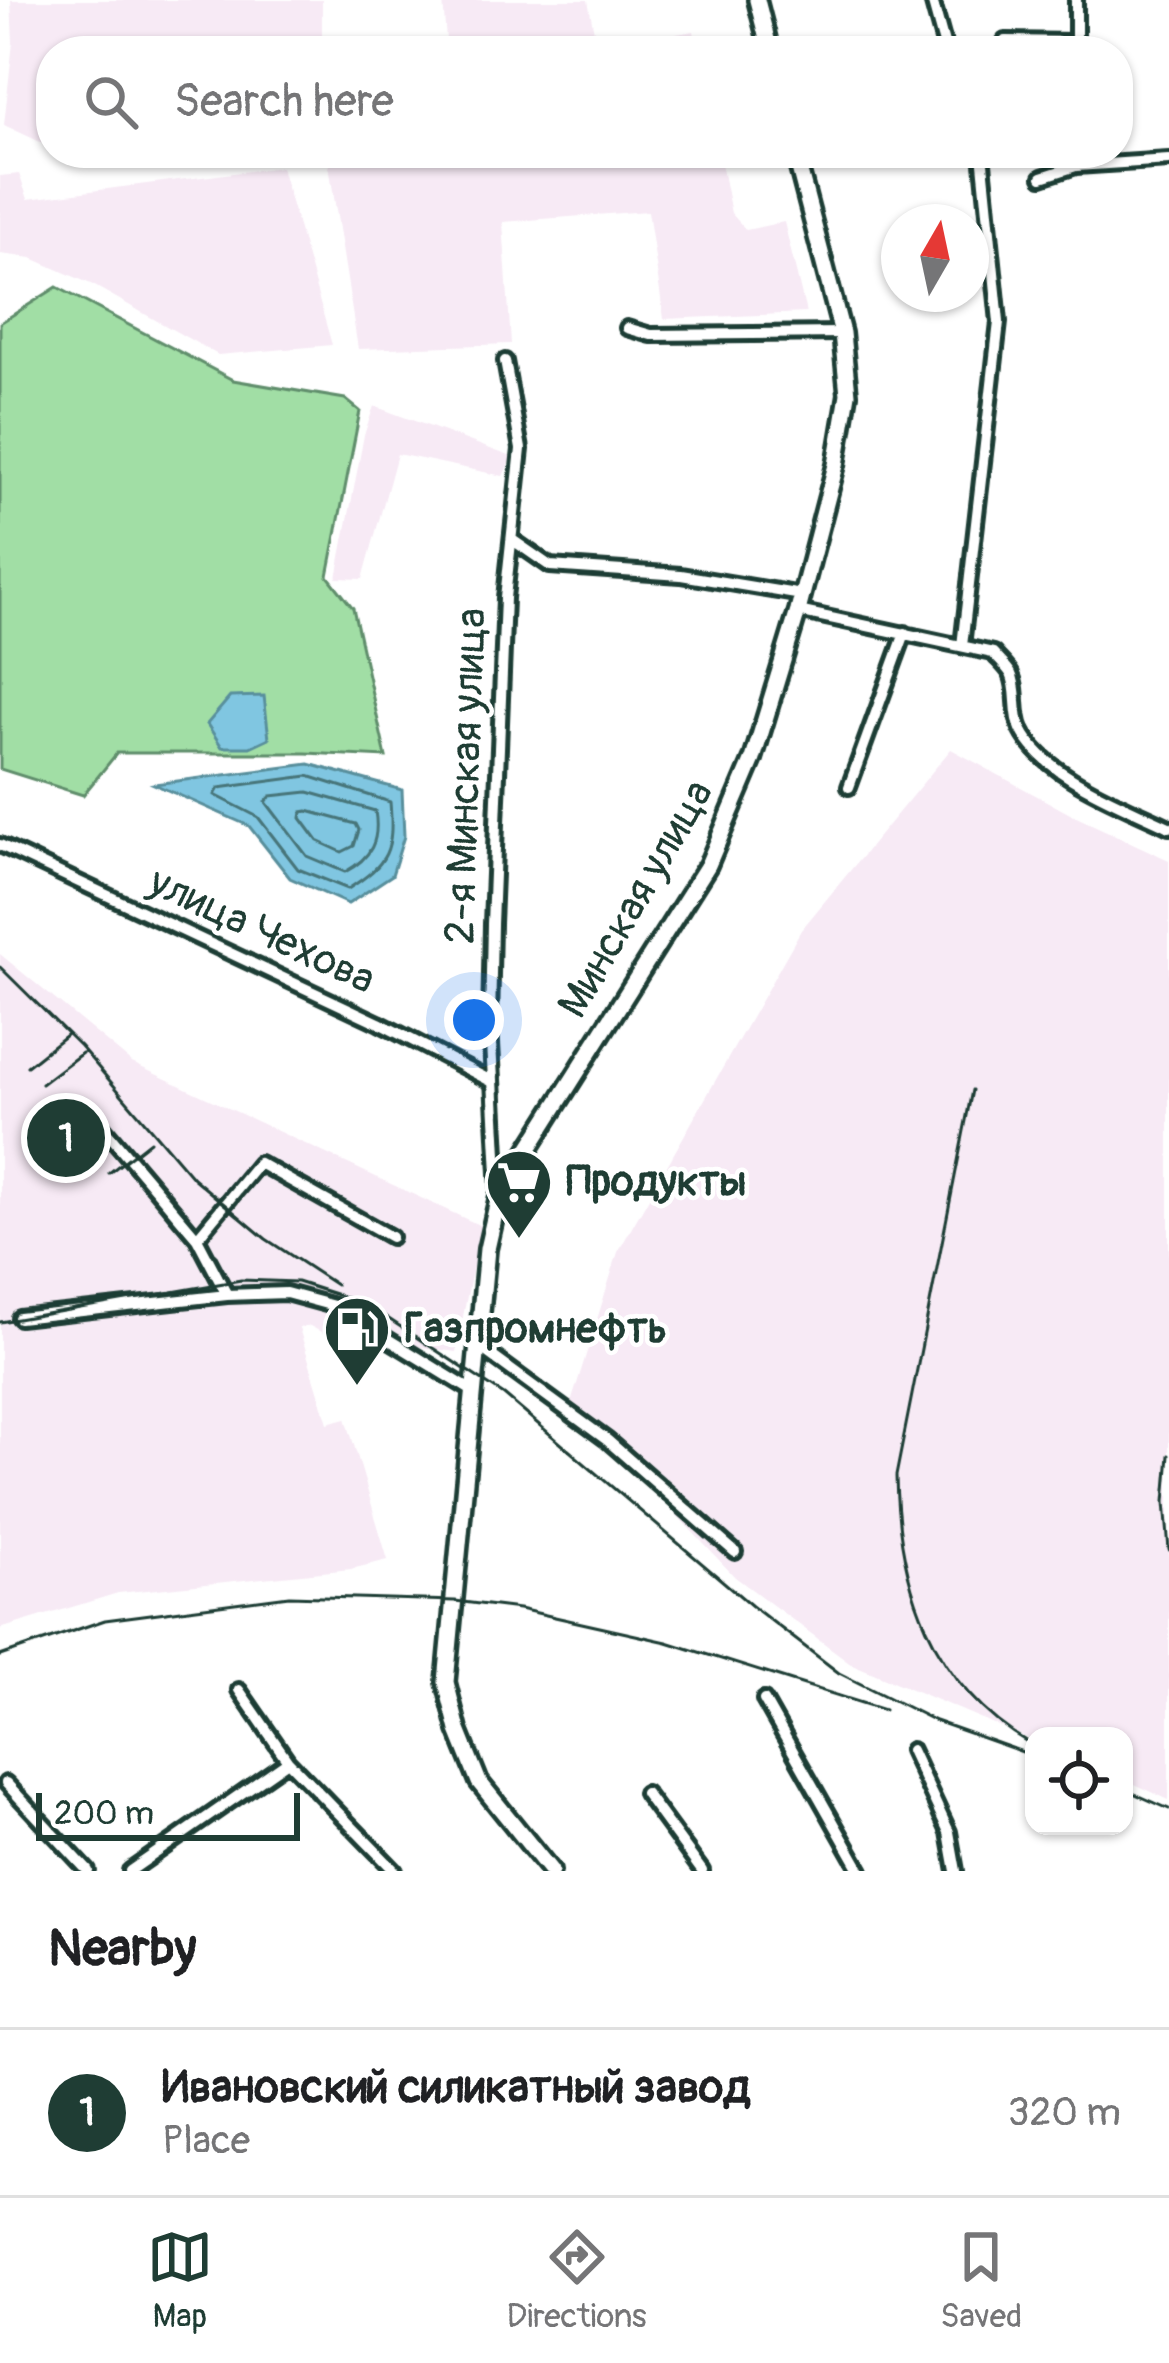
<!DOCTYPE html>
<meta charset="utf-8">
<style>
:root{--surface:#fff;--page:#f2f2f2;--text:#202124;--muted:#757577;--line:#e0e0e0;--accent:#1f3d34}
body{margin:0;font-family:Pangolin,sans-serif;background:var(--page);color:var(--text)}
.controls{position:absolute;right:36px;bottom:36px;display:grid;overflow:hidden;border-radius:24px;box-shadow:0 3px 9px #0004}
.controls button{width:108px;height:108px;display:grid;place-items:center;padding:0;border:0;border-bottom:3px solid var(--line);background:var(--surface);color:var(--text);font:60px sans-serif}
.compass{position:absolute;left:881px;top:204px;width:108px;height:108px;border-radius:50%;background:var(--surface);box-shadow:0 3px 9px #0004;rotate:9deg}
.scale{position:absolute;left:36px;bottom:30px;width:264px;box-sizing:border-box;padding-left:12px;border:6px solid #1f3d34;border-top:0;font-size:33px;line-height:42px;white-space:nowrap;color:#1f3d34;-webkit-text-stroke:9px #fff;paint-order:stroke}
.you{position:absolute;left:474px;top:1020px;width:42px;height:42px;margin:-30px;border:9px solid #fff;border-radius:50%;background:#1a73e8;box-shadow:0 0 0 18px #1a73e833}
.badge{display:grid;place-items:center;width:78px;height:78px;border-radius:50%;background:var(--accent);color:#fff;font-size:39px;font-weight:700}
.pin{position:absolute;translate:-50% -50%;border:6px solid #fff;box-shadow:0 3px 12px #0006}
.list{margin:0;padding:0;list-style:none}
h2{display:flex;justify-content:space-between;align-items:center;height:156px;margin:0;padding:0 48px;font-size:51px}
h2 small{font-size:39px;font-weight:400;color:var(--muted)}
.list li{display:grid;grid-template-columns:78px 1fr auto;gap:36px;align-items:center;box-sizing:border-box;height:168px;padding:0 48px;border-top:3px solid var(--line)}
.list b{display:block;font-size:45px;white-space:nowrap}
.list p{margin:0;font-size:39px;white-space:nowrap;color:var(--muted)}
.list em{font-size:39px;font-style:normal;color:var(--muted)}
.icon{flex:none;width:66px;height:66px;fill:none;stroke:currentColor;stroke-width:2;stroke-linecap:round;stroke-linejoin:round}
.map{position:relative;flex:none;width:1169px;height:1871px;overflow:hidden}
.search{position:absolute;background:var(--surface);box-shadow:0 3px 9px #0004;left:36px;right:36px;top:36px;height:132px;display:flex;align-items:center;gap:30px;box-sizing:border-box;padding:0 42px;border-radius:48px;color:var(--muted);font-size:45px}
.sheet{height:324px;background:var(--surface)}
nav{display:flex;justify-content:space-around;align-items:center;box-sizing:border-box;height:168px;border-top:3px solid var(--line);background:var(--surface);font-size:33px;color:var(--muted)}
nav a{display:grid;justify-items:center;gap:6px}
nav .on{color:var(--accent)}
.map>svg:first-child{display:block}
.built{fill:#f7eaf5}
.green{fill:#a1dea5;stroke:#608e6c;stroke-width:3}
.water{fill:#80c6e1;stroke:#598f9c;stroke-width:3}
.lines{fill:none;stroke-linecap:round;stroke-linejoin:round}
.shore{stroke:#467479;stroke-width:3}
.street-casing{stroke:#1f3d34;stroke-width:20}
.secondary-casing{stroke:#1f3d34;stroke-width:24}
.street{stroke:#fff;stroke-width:10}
.secondary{stroke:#fff;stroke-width:15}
.rail{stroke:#1f3d34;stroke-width:3}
.labels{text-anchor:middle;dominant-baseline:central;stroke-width:9;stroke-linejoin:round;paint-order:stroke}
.street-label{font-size:42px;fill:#1f3d34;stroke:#fff}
.poi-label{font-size:42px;font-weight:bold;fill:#1f3d34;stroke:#fff;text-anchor:start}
</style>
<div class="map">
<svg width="1169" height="1871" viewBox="0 0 1169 1871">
<rect width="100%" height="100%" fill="#fff"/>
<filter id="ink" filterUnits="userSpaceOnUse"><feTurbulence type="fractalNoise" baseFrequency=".00833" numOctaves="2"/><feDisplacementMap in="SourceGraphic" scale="24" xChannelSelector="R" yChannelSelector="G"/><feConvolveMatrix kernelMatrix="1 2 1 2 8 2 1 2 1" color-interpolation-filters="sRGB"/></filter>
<g filter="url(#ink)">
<path class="built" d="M11 0H322V51H51V147L4 125 13 42Z
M443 0H588L597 48 694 31 698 51H343V45L446 41Z
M327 153H719L731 213 746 230 784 222 806 313 664 319 648 211 503 222 511 344 358 349Z
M281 167 332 345 218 355 93 285 32 258 0 254V176L19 174 28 199Z
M374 406 512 457 503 476 397 454 363 579 337 578 364 435Z
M951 749 1072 815 1169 860V1800L1124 1779V1736H1034V1741L852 1664 735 1577 571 1403 618 1252 801 930Z
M0 954 132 1063 481 1226 456 1352 323 1333 310 1326 299 1328 328 1423 346 1418 388 1560 351 1569 118 1593 0 1629Z"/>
<path class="green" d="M57 287 233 380 345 399 360 411 328 576 353 608 386 757 306 753H117L83 795 0 769V323Z"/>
<path class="water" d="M264 696 269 738 250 747H222L207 724 230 697Z
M309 764 402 790 404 836 392 875 348 904 290 878 249 826 154 784Z"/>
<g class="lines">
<path class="shore" d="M308 776 390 802C394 850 389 863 348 889L298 869 258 817 215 795 219 788Z
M308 792 375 811C380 841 371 858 345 872L307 856 266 802 271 796Z
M308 811 356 824 359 830 354 846 342 852 318 841 301 818 302 812Z"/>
<defs>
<path id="street" d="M932 0 946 51
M1076 0V51
M1005 41 1076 42
M1042 177 1076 166 1169 160
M627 328 651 335 842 333
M514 541 550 566 681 575 802 595
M798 611 993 653C998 659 1007 667 1011 674 1019 690 1013 712 1021 729 1044 777 1124 805 1169 827
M962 646 999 322 982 153
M849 787 905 633
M0 845 379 1023 493 1082
M102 1126 197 1238
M499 1192 490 1024 492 924 505 598 521 449 505 361
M227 1295 197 1238 259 1163 391 1237
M19 1318 227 1295 286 1293 334 1306 474 1392
M477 1345 607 1440 735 1552
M239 1690 288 1761 395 1871
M764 1700 861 1871
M911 1750 949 1832 956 1871
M6 1783 88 1871
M645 1793 702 1871
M130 1871 288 1761"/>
<path id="secondary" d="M757 0 770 51
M551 1871 479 1782 458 1730 446 1682 487 1249 499 1196 708 865 753 759 798 611 836 465 848 394 842 333 795 153"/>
</defs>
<use href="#street" class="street-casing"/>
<use href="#secondary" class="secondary-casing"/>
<use href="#street" class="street"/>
<use href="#secondary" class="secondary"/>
<path class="rail" d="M0 967 80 1046 193 1178 266 1239 336 1285
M27 1066 66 1035
M41 1084 82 1053
M972 1090 896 1476C898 1584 932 1686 1029 1743
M109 1173 150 1141
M0 1322 241 1280 297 1282 366 1304 504 1395 752 1606 839 1673 935 1721 1034 1756
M1169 1455 1165 1502 1169 1550
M0 1656 105 1620 289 1596 455 1601 519 1609 667 1642 884 1710
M1124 1789 1169 1809"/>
</g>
</g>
<defs>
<symbol id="supermarket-pin" viewBox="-11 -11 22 30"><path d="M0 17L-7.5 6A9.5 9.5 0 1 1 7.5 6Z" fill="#1f3d34" stroke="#fff"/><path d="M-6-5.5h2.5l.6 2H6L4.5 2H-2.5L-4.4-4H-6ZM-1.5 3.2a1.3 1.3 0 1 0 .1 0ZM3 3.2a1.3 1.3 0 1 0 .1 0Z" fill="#fff"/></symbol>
<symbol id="fuel-pin" viewBox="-11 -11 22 30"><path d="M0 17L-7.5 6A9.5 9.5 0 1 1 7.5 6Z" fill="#1f3d34" stroke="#fff"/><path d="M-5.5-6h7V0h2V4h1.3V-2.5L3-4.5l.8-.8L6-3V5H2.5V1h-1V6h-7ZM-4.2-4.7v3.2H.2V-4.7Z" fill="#fff"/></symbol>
</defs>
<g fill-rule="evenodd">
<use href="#supermarket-pin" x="481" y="1144" width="76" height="104"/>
<use href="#fuel-pin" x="319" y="1291" width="76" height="104"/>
</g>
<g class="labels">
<g class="street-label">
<text transform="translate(466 776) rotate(-88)">2-я Минская улица</text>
<text transform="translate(636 899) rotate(-60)">Минская улица</text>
<text transform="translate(262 931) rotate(25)">улица Чехова</text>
</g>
<g class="poi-label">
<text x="566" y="1182">Продукты</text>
<text x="404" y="1329">Газпромнефть</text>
</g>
</g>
</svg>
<div class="controls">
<button><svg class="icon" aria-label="locate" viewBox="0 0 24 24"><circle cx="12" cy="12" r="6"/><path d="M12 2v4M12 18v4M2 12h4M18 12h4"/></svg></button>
</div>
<svg class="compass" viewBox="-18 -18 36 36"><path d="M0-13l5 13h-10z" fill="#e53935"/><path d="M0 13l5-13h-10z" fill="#757577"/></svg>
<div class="scale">200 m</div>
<div class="you"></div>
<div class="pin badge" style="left:66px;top:1138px">1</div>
<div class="search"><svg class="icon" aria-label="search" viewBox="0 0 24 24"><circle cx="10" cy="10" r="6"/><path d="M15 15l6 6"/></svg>Search here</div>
</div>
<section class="sheet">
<h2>Nearby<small></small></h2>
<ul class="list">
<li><span class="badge">1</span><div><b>Ивановский силикатный завод</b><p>Place</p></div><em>320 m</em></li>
</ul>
</section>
<nav>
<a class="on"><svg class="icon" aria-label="map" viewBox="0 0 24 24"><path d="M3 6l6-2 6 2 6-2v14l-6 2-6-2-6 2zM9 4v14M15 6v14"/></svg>Map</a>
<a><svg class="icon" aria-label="directions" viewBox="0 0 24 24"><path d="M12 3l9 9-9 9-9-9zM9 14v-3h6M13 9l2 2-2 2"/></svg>Directions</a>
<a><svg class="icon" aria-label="saved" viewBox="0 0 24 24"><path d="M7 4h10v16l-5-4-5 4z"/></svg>Saved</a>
</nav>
